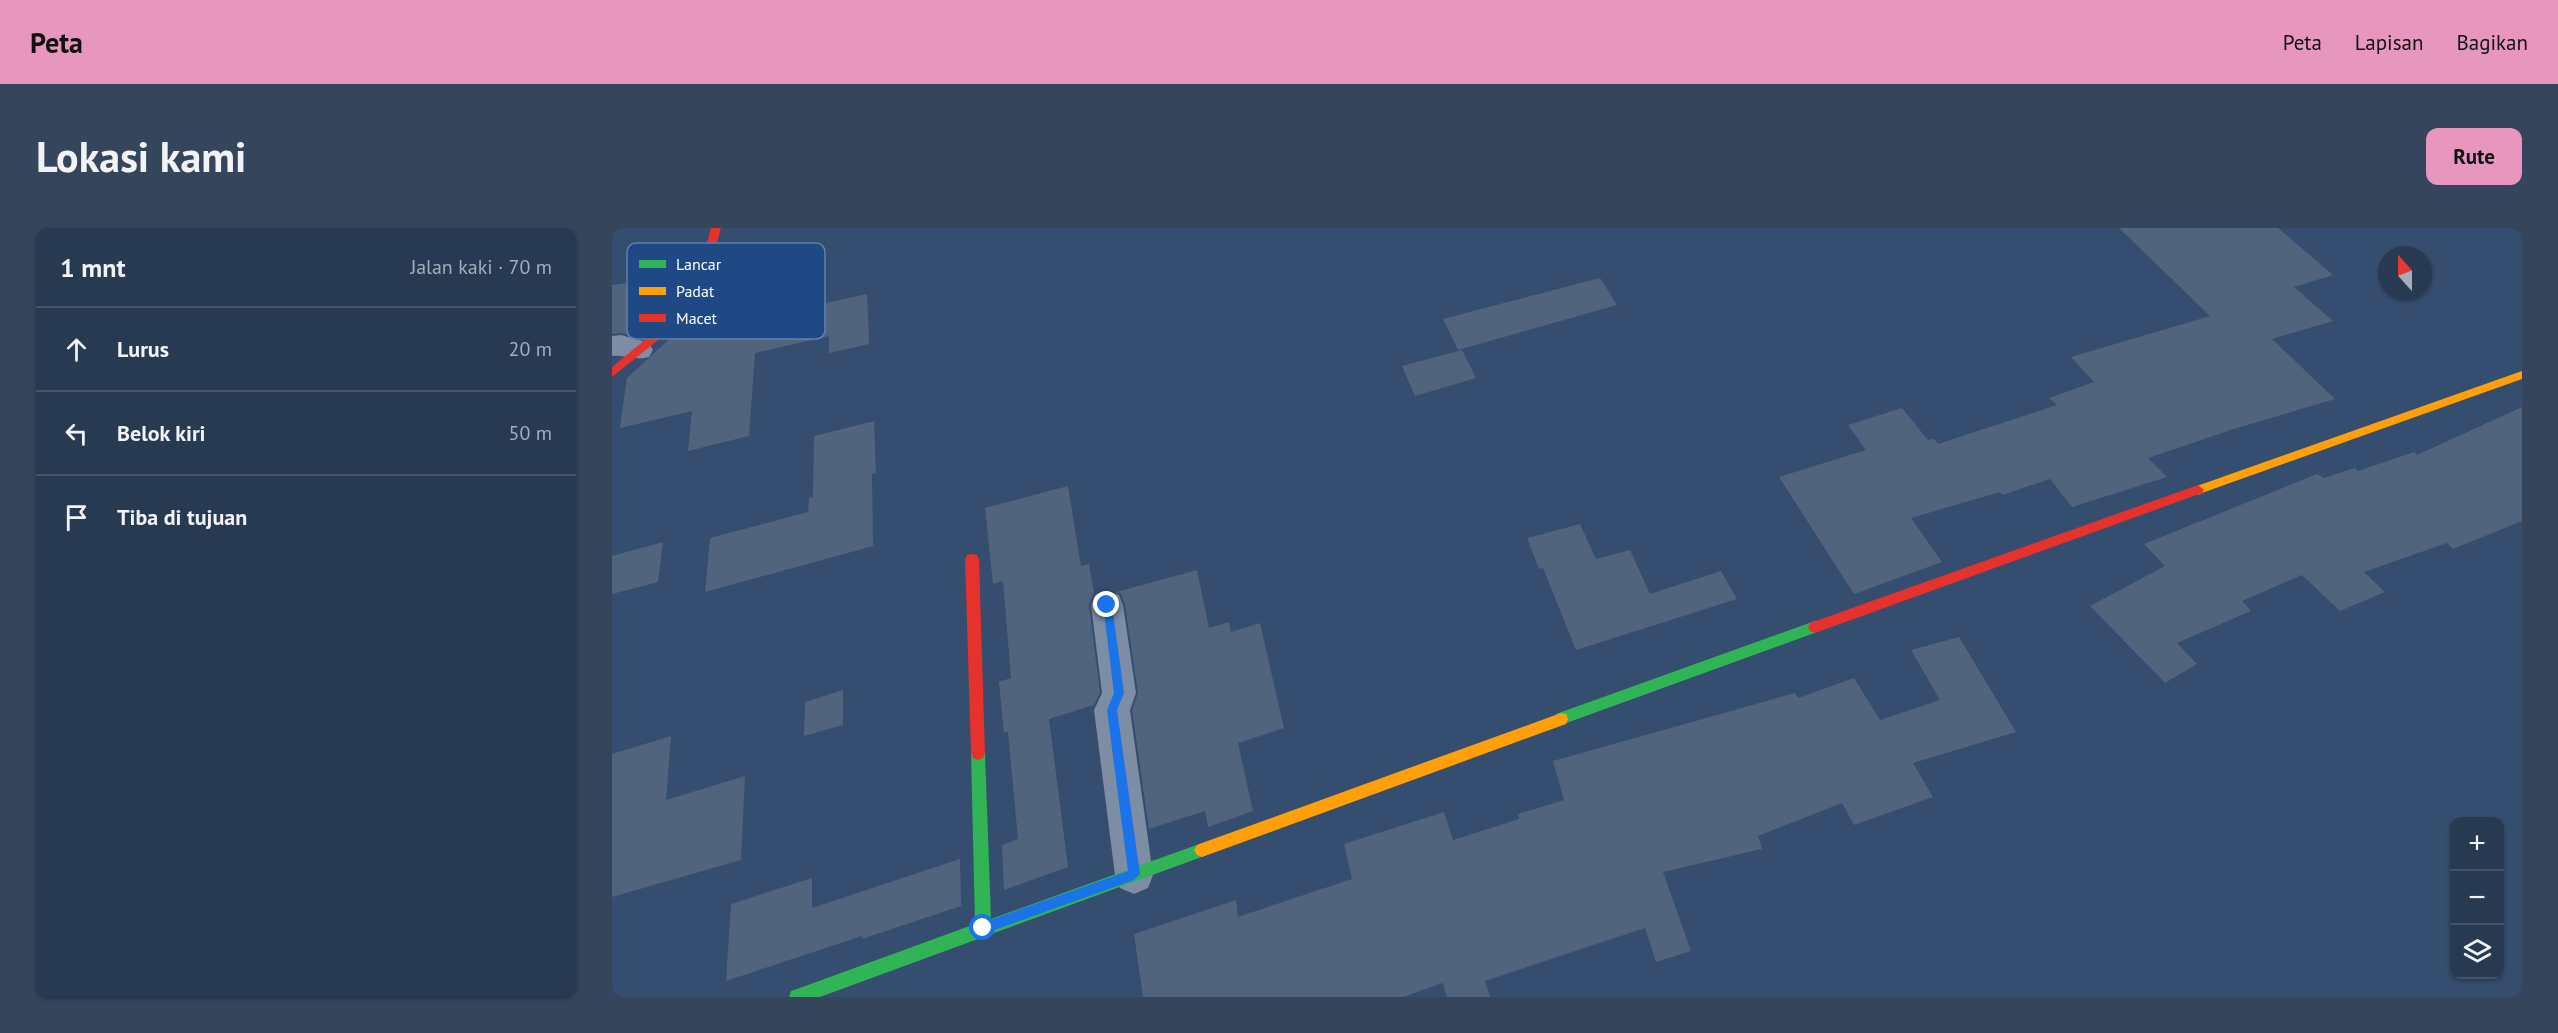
<!DOCTYPE html>
<html lang="id">
<meta charset="utf-8">
<style>
:root{--surface:#283a52;--page:#34455c;--text:#f1f3f6;--muted:#a5adb8;--line:#445469;--accent:#e797bd}
body{margin:0;font-family:"PT Sans",sans-serif;background:var(--page);color:var(--text)}
.controls{position:absolute;right:18px;bottom:18px;display:grid;overflow:hidden;border-radius:12px;box-shadow:0 2px 4px #0004}
.controls button{width:54px;height:54px;display:grid;place-items:center;padding:0;border:0;border-bottom:2px solid var(--line);background:var(--surface);color:var(--text);font:30px sans-serif}
.compass{position:absolute;left:1766px;top:18px;width:54px;height:54px;border-radius:50%;background:var(--surface);box-shadow:0 2px 4px #0004;rotate:339deg}
.stop{position:absolute;width:18px;height:18px;margin:-14px;border:4px solid #1a73e8;border-radius:50%;background:#fff}
.stop.end{background:#1a73e8;border-color:#fff;box-shadow:0 2px 6px #0008}
.list{margin:0;padding:0;list-style:none}
h2{display:flex;justify-content:space-between;align-items:center;height:78px;margin:0;padding:0 24px;font-size:26px}
h2 small{font-size:20px;font-weight:400;color:var(--muted)}
.list li{display:grid;grid-template-columns:39px 1fr auto;gap:18px;align-items:center;box-sizing:border-box;height:84px;padding:0 24px;border-top:2px solid var(--line)}
.list b{display:block;font-size:22px;white-space:nowrap}
.list em{font-size:20px;font-style:normal;color:var(--muted)}
.icon{flex:none;width:33px;height:33px;fill:none;stroke:currentColor;stroke-width:2;stroke-linecap:round;stroke-linejoin:round}
.map{position:relative;flex:none;width:1910px;height:769px;overflow:hidden;border-radius:12px}
header{display:flex;align-items:center;gap:36px;box-sizing:border-box;height:84px;padding:0 30px;background:var(--accent);color:#111}
header strong{font-size:28px}
nav{display:flex;gap:33px;margin-inline-start:auto;font-size:21px}
.intro{display:flex;align-items:center;justify-content:space-between;box-sizing:border-box;height:144px;padding:0 36px}
h1{margin:0;font-size:42px}
.button{padding:15px 27px;border-radius:12px;background:var(--accent);color:#111;font-size:21px;font-weight:700}
main{display:flex;gap:36px;padding:0 36px}
aside{flex:1;background:var(--surface);border-radius:12px;box-shadow:0 2px 4px #0004}
.map>svg:first-child{display:block}
.building{fill:#51647e}
.lines{fill:none;stroke-linecap:round;stroke-linejoin:round}
.street{fill:#7c8da4;fill-rule:evenodd}
.fast{fill:#30b455;fill-rule:evenodd}
.slow{fill:#ff9f0a;fill-rule:evenodd}
.jam{fill:#e5322d;fill-rule:evenodd}
.route{fill:#1a73e8}
.key{fill:#1e4985;stroke:#6280aa;stroke-width:1.5}
.key-label{font-size:16px;fill:#fff}
</style>
<header>
<strong>Peta</strong>
<nav><a>Peta</a><a>Lapisan</a><a>Bagikan</a></nav>
</header>
<div class="intro"><h1>Lokasi kami</h1><a class="button">Rute</a></div>
<main>
<aside>
<h2>1 mnt<small>Jalan kaki · 70 m</small></h2>
<ul class="list">
<li><svg class="icon" aria-label="ahead" viewBox="0 0 24 24"><path d="M12 20V5M6 11l6-6 6 6"/></svg><div><b>Lurus</b></div><em>20 m</em></li>
<li><svg class="icon" aria-label="left" viewBox="0 0 24 24"><path d="M17 20v-9H6M10 6l-5 5 5 5"/></svg><div><b>Belok kiri</b></div><em>50 m</em></li>
<li><svg class="icon" aria-label="arrive" viewBox="0 0 24 24"><path d="M6 21V4h12l-3 4 3 4H6"/></svg><div><b>Tiba di tujuan</b></div></li>
</ul>
</aside>
<div class="map">
<svg width="1910" height="769" viewBox="0 0 1910 769">
<rect width="100%" height="100%" fill="#354d6e"/>
<path class="building" d="M1507 0H1666L1721 47 1682 59 1721 93 1660 111 1723 171 1622 201 1536 230 1555 249 1460 279 1438 251 1390 267 1388 264 1299 290 1330 334 1242 366 1167 249 1254 222 1236 197 1290 180 1316 212 1322 211 1326 216 1445 177 1437 170 1482 154 1459 129 1598 88Z
M55 50 48 65 63 63 60 72 47 86 22 108 10 105 0 106V57Z
M988 50 1005 77 846 122 831 91Z
M191 66V80L255 66 257 116 217 125V108L143 125 137 208 76 223 80 183 8 200 15 150 78 92Z
M850 122 864 150 803 168 790 138Z
M1910 179V293L1841 321 1835 315 1752 344 1773 364 1728 383 1690 347 1630 373 1639 383 1565 415 1585 436 1553 455 1478 378 1553 338 1532 316 1705 246 1712 250 1743 240 1746 243 1802 224 1805 227Z
M262 193 264 245 260 246 261 318 93 364 98 310 196 284 197 270 201 269 202 208Z
M456 258 469 338 477 336 482 365 477 377 488 465 482 477 437 491 456 639 392 662 390 617 406 611 396 504 392 505 387 454 399 450 391 353 381 356 373 280Z
M968 296 984 331 1018 322 1038 366 1109 343 1125 371 964 422 931 340 927 341 915 310Z
M51 314 46 354 0 366V328Z
M585 342 597 400 617 394 619 404 648 395 672 500 626 515 641 583 596 599 593 583 537 601 520 482 526 465 513 377 509 366 504 364Z
M1347 409 1404 504 1301 535 1321 569 1242 597 1230 575 1146 608 1150 621 1051 644 1079 723 1044 734 1033 700 873 753 878 769H835L831 755 791 769H531L522 706 624 672 626 689 740 651 732 616 832 584 841 612 907 591 906 586 952 572 941 533 1183 465 1186 470 1242 450 1268 492 1328 472 1299 422Z
M231 462V497L192 508 193 474Z
M59 508 54 572 133 548 129 632 0 669V526Z
M348 631 349 678 250 711V708L114 753 119 676 200 650V680Z"/>
<g class="lines">
<path class="street" d="M9 107 37 115 41 122 37 129C24 133 13 126 0 128V108Z
M495 363 507 367 511 377 524 465 518 482 541 647 536 660 522 666 508 660 503 647 482 482 490 465 479 377 483 367Z"/>
<path class="fast" d="M1203 393 1208 395 1210 399 1208 403 949 497 944 496 942 491 944 486Z
M366 518 371 520 373 525 379 691 590 615 595 617 598 622 595 627 208 769H177L179 763 185 761 363 696 359 525 361 520Z"/>
<path class="slow" d="M1910 143V151L1590 265 1586 267 1580 262 1582 259Z
M949 485 954 486 956 491 954 496 590 629 585 627 582 622 585 617 590 615Z"/>
<path class="jam" d="M99 0H109L97 44 81 74 51 108 0 149V139C31 113 67 88 84 50 91 34 94 17 99 0Z
M1586 257 1592 262 1590 265 1203 405 1198 403 1196 399 1198 395Z
M360 326 365 327 367 331 373 525 371 530 366 532 361 530 359 525 353 331 355 327Z"/>
</g>
<path class="route" d="M495 373 500 377 512 465 505 482 528 646 522 652 371 706 367 704V696L516 643 495 482 502 465 491 377Z"/>
<rect x="15" y="15" width="198" height="96" rx="9" class="key"/>
<rect x="27" y="32" width="27" height="8" fill="#30b455"/>
<rect x="27" y="59" width="27" height="8" fill="#ff9f0a"/>
<rect x="27" y="86" width="27" height="8" fill="#e5322d"/>
<g class="key-label">
<text x="64" y="42">Lancar</text>
<text x="64" y="69">Padat</text>
<text x="64" y="96">Macet</text>
</g>
</svg>
<div class="controls">
<button>+</button>
<button>−</button>
<button><svg class="icon" aria-label="layers" viewBox="0 0 24 24"><path d="M12 4l9 5-9 5-9-5zM3 14l9 5 9-5"/></svg></button>
</div>
<svg class="compass" viewBox="-18 -18 36 36"><path d="M0-13l5 13h-10z" fill="#e53935"/><path d="M0 13l5-13h-10z" fill="#a5adb8"/></svg>
<div class="stop" style="left:371px;top:700px"></div>
<div class="stop end" style="left:495px;top:377px"></div>
</div>
</main>
